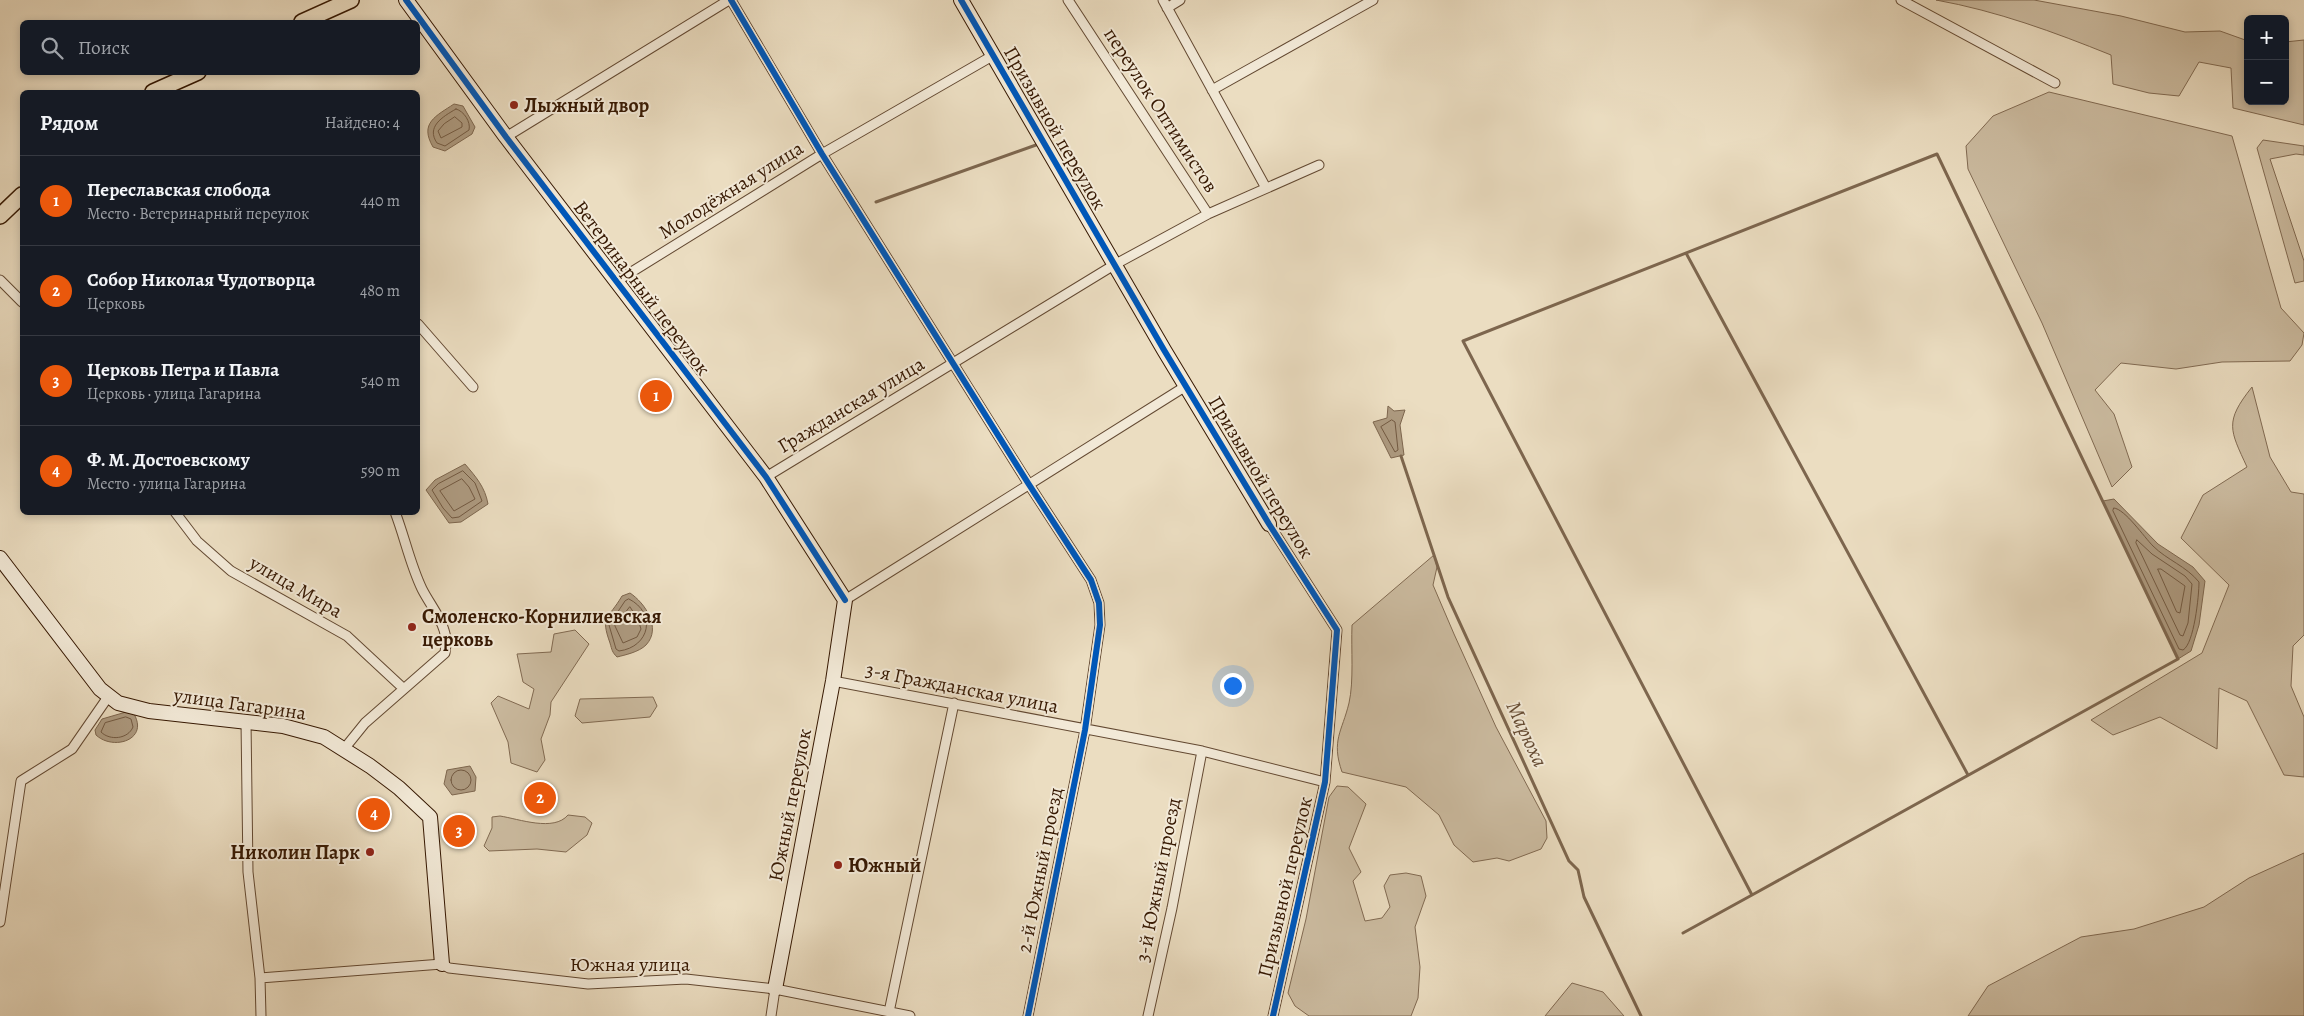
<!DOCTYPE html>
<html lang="ru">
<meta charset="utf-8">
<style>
:root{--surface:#171b24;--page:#242831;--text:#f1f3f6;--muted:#9ea1a6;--line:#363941;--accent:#ea580c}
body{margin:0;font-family:Alegreya,serif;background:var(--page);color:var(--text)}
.controls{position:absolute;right:15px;top:15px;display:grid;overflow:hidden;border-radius:8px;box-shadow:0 2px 8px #0003}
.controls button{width:45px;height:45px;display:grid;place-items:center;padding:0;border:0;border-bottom:1px solid var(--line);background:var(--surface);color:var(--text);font:25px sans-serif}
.you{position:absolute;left:1232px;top:685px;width:18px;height:18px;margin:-12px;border:4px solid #fff;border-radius:50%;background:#1a73e8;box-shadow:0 0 0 8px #1a73e833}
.badge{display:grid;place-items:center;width:32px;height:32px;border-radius:50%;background:var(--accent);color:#fff;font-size:16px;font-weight:700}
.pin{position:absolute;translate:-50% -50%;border:2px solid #fff;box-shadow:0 1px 5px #0006}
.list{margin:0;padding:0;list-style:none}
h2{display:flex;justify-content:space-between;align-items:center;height:65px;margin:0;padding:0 20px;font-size:21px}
h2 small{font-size:16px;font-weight:400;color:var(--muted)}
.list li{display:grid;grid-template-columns:32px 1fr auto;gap:15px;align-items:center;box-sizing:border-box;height:90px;padding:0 20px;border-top:1px solid var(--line)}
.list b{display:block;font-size:19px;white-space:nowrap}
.list p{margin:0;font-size:16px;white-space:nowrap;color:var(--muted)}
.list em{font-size:16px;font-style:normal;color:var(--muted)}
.icon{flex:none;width:28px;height:28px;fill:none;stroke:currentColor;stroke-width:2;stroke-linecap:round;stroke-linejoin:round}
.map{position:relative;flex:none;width:2304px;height:1016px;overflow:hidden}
.search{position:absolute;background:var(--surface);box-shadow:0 2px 8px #0003;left:20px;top:20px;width:400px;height:55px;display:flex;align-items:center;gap:12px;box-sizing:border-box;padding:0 18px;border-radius:8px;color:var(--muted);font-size:19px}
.panel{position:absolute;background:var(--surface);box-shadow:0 2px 8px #0003;left:20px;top:90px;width:400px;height:425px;border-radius:8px}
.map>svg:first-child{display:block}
.green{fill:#ccbca1;stroke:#816a52}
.water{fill:#ad9a80;stroke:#7d664e}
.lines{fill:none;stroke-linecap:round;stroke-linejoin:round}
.shore{stroke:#725941;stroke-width:1}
.stream{stroke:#7d664e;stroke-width:3}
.street-casing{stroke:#634932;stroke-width:11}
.secondary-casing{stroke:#361802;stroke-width:16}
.primary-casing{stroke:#361802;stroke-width:18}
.street{stroke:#f2e9d7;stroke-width:9}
.secondary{stroke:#f2e9d7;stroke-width:14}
.primary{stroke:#ebddc1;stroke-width:15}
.cycleway-casing{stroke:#f2e9d7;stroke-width:9}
.cycleway{stroke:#0057b8;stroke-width:6}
.poi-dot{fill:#8f2418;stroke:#f2e9d7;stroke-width:2}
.labels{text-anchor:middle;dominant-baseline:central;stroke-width:4;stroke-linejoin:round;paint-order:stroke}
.poi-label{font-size:20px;font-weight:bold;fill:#361802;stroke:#f2e9d7;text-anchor:start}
.street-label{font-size:20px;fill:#361802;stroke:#f2e9d7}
.water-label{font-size:21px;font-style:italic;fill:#664c34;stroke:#f2e9d7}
</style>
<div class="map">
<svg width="2304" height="1016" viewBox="0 0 2304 1016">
<rect width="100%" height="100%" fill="#ebddc1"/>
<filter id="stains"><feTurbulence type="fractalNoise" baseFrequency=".004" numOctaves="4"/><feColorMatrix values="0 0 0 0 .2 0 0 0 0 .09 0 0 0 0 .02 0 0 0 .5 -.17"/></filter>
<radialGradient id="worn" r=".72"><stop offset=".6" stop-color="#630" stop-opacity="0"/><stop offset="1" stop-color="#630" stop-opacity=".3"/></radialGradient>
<path class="green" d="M1936 0H2034L2121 16 2185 32 2220 31 2248 41V101H2285V42L2304 40V125L2233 108 2231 68 2199 62 2179 96 2149 93 2113 84 2111 55C2054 32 1997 11 1936 0Z
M2049 92 2232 136 2281 308 2304 333 2302 345 2290 361 2222 362 2176 369 2121 363 2095 390 2114 414 2132 467 2112 487 2042 323 1968 169 1966 146 1993 116Z
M2263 140 2304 146V155L2296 154 2270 159 2304 261V281L2295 283 2257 148Z
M2252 387 2270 457 2291 492 2304 494V635L2293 646 2291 686 2304 717V777L2284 775 2247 701 2219 688 2217 749 2160 717 2113 735 2091 720 2202 653 2229 585 2181 538 2203 495 2247 467C2230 430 2224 422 2252 387Z
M1434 555 1437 567 1433 585 1454 634 1496 727 1546 821 1547 838 1541 849 1509 861 1497 858 1473 862 1454 845 1439 815 1406 787 1342 772C1331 740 1342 732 1349 703 1354 681 1351 649 1352 625Z
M575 630 589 644 551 702 550 715 541 739 545 760 537 772 511 763 508 742 491 703 498 696 529 709 534 689 523 682 517 654 551 652 554 634Z
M653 697 657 706 650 717 582 723 575 716 580 699Z
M1337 786 1348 787 1366 804 1349 848 1361 872 1353 881 1365 921 1382 918 1390 907 1384 886 1390 875 1406 873 1421 876 1426 896 1415 927 1420 967 1418 998 1411 1016H1309L1295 1006 1288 993 1306 919 1329 797Z
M568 815 585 817 592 823 587 835 566 852 537 849 489 851 484 846 492 828V817L500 816C519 819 554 832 568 815Z
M2304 853V1016H1968L1988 986 2081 937 2134 929 2204 907 2249 878Z
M1572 983 1603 992 1624 1016H1545Z"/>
<path class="water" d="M454 104 463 106 475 127 472 134 445 151 433 147C419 123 436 116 454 104Z
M1388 406 1394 411 1405 410 1400 425 1404 455 1391 458 1373 422 1387 418Z
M465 464C476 477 485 487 488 504L461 522 449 523 426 490 435 480Z
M2114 499 2158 544 2193 567 2205 581 2199 625 2191 651 2178 659 2103 501Z
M630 593C645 603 662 628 646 645 639 652 625 655 617 657 612 652 612 650 610 643 600 615 608 620 622 596Z
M126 712 134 714C149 740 113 751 96 735L95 730 102 719Z
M470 766 476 777 475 791 452 795 444 784 447 770Z"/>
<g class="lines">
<path class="shore" d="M456 109C464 111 471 122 469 130L445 146 437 143C426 127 442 117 456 109Z
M455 117 462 123V127L441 138 438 131 444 124Z
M1392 420 1395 422 1398 450 1395 452 1381 427Z
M463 471 475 483 482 501 459 517 452 518 443 508 432 490 438 484Z
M462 479 469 487 475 499 454 511 440 491Z
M2114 508C2125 509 2144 537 2153 546 2167 560 2186 566 2199 582 2199 596 2194 644 2183 650L2179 649 2113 511Z
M2137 540 2152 554 2185 576 2192 584 2188 623 2183 636 2180 635 2136 543Z
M2158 569H2161L2185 586 2180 613 2177 612Z
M629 599C657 613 650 647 619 651L616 649 609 625 625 601Z
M630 607 638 619 641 629 637 637 623 643 615 626Z
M126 717 131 719 133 727C128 739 110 741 101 732L105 723Z
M451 780a10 10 0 1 1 20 0a10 10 0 1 1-20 0Z"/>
<path class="stream" d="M876 202 1036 145
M1686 253 1968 775
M1401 456 1448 597 1569 861 1578 870 1584 897 1641 1016
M1683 933 1752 895 2178 659 1937 154 1463 341 1752 895"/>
<defs>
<path id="street" d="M731 0 822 154 1028 483 1091 580 1099 603 1100 625 1085 730 1028 1016
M1068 0 1208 214
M1163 0 1266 188
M1901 0 2055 83
M1167 8 1180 0
M1212 90 1373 0
M506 137 729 0
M0 280 22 302
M617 281 822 154 994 55
M418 324 473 387
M766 477 1114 265 1208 214 1319 165
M175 512 197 541 231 571 347 636 404 689
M1269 524 1337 630 1325 782 1273 1016
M845 600 1186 386
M833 681 1202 751 1325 782
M246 721 248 872 260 978 261 1016
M344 749 365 723 445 653C446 645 447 638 444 630 440 616 429 603 422 589 410 564 405 538 395 512
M0 922 21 781 72 749 108 697
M260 978 442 964 449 968 588 984 686 979 775 989 910 1016
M889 1012 954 703
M771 1016 775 989
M1148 1016 1172 908 1202 751"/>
<path id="secondary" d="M406 0 506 137 766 477 845 600 833 681 775 989
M961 0 1164 350 1269 524
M0 558 100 689 118 703 149 711 283 726 324 737 370 766 399 788 430 817 442 964"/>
<path id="primary" d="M302 22 351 0
M153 92 198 72
M0 216 22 195"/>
</defs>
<use href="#street" class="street-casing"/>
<use href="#secondary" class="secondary-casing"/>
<use href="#primary" class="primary-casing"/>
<use href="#street" class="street"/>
<use href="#secondary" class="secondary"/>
<use href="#primary" class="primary"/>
<defs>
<path id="cycleway" d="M406 0 506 137 766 477 845 600
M731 0 822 154 1028 483 1091 580 1099 603 1100 625 1085 730 1028 1016
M961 0 1164 350 1269 524 1337 630 1325 782 1273 1016"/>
</defs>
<use href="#cycleway" class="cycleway-casing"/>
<use href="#cycleway" class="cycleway"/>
</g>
<g class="poi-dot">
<circle cx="514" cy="105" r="5"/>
<circle cx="412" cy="627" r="5"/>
<circle cx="370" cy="852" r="5"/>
<circle cx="838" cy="865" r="5"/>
</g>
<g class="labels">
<g class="poi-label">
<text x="524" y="105">Лыжный двор</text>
<text x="422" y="616">Смоленско-Корнилиевская<tspan x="422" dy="23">церковь</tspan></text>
<text x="360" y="852" text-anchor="end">Николин Парк</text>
<text x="848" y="865">Южный</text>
</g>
<g class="street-label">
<text transform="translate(1161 110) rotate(57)">переулок Оптимистов</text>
<text transform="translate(1055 128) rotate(60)">Призывной переулок</text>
<text transform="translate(731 190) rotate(-32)">Молодёжная улица</text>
<text transform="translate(642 288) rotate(53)">Ветеринарный переулок</text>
<text transform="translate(851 405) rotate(-31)">Гражданская улица</text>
<text transform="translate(1261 477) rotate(59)">Призывной переулок</text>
<text transform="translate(296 587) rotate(30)">улица Мира</text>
<text transform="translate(962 688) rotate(11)">3-я Гражданская улица</text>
<text transform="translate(240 704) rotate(8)">улица Гагарина</text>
<text transform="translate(790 805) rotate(-79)">Южный переулок</text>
<text transform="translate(1040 870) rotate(-79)">2-й Южный проезд</text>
<text transform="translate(1158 880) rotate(-79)">3-й Южный проезд</text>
<text transform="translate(1285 887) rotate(-77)">Призывной переулок</text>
<text x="630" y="964">Южная улица</text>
</g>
<g class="water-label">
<text transform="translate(1527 734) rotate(65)">Марюха</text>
</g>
</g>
<rect width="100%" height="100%" filter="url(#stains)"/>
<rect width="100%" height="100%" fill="url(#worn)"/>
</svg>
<div class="controls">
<button>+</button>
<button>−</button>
</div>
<div class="you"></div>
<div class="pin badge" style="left:656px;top:396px">1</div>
<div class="pin badge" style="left:540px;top:798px">2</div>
<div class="pin badge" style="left:459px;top:831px">3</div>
<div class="pin badge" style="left:374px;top:814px">4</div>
<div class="search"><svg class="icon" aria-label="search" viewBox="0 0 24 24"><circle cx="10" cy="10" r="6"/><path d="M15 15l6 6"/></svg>Поиск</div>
<section class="panel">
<h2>Рядом<small>Найдено: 4</small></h2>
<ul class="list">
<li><span class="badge">1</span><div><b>Переславская слобода</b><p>Место · Ветеринарный переулок</p></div><em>440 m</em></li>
<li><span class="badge">2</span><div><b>Собор Николая Чудотворца</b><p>Церковь</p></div><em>480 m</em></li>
<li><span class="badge">3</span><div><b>Церковь Петра и Павла</b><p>Церковь · улица Гагарина</p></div><em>540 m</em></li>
<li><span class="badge">4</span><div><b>Ф. М. Достоевскому</b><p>Место · улица Гагарина</p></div><em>590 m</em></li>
</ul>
</section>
</div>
